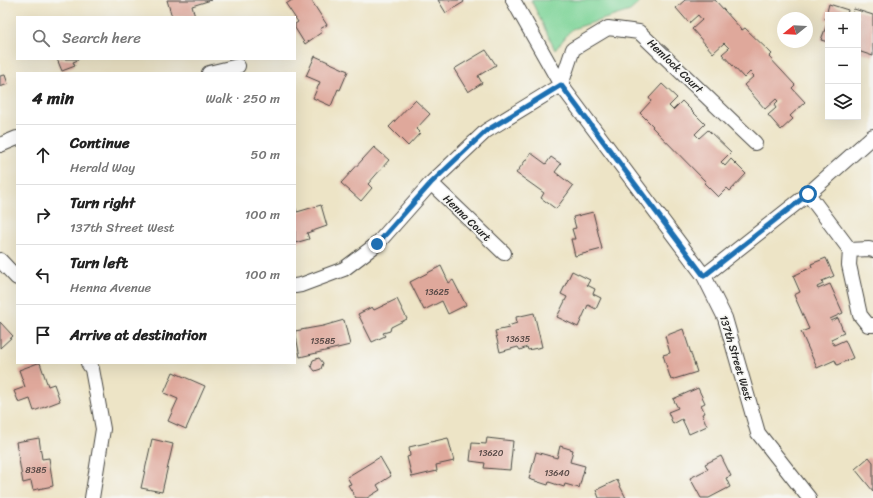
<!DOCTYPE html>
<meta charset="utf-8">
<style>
:root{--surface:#fff;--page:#f6f6f6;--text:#222;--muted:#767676;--line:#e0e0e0}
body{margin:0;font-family:Sriracha,sans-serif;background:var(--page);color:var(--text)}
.controls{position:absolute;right:12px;top:12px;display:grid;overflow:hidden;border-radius:0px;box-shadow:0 4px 16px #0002}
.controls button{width:36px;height:36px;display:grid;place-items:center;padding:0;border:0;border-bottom:1px solid var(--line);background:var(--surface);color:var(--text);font:20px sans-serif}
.compass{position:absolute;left:777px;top:12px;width:36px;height:36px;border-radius:50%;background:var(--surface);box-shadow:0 4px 16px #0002;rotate:252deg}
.stop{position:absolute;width:12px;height:12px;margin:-9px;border:3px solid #1f6fb2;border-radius:50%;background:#fff}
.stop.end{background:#1f6fb2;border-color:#fff;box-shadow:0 1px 4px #0008}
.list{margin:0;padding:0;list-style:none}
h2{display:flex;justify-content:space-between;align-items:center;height:52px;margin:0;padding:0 16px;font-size:17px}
h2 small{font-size:13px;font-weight:400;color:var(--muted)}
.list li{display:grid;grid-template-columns:26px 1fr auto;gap:12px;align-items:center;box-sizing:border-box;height:60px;padding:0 16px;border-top:1px solid var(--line)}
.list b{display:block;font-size:15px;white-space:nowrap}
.list p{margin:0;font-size:13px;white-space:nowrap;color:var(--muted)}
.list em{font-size:13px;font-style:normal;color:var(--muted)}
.icon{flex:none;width:22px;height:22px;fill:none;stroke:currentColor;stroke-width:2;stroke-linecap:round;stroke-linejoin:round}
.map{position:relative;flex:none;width:873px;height:498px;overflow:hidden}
.search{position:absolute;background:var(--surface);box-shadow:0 4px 16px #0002;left:16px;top:16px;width:280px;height:44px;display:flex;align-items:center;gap:10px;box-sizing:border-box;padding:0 14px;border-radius:0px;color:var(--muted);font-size:15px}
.panel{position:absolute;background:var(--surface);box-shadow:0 4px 16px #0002;left:16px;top:72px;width:280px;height:292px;border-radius:0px}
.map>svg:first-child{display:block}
.green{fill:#7ed498;stroke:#548062}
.building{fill:#dfa89b}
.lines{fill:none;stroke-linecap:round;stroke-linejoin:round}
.street-casing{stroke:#484742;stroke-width:16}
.street{stroke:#fff;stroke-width:14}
.route{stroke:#1f6fb2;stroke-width:5}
.labels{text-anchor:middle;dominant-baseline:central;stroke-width:3.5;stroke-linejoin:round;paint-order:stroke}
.number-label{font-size:9px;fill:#584a47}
.street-label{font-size:11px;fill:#2b2b2b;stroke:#f6f6f2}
</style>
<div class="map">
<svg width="873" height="498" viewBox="0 0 873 498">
<rect width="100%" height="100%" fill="#f6f6f2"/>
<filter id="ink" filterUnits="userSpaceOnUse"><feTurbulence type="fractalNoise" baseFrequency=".025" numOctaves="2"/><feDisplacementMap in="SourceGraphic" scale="8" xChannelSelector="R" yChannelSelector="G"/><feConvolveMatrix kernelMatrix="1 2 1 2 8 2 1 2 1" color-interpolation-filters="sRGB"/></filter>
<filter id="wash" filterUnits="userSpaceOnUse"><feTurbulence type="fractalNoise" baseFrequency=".012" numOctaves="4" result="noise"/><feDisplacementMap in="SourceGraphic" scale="16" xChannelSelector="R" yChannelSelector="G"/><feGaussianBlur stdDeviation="0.9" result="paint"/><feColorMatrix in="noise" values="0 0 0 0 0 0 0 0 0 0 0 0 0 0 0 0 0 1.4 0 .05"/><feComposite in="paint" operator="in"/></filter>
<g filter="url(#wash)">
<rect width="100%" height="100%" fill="#ede4c6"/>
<path class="green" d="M531 0H642L630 11 572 29 555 50Z"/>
<g id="blocks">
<path class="building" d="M167 0H211L192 6 195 17H172Z
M292 0H311L327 25 320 29 322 32 305 44 295 28V24L298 22 286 4Z
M438 0H463L464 2 446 13Z
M685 0H715L742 30 745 28 772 54 769 57 795 85 792 88 805 102 790 116 793 119 781 130 768 115 776 108 774 105 778 101 776 99 765 109 744 85 754 76 750 72 744 78 722 54 729 48 724 43 713 53 692 29 702 20 698 15 689 23 676 8Z
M829 4 848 10 847 15H828V20L825 19Z
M854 9 873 15V56L858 51V15H852Z
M828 21V42L821 40Z
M486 50 496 65 478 76 482 83 468 92 454 69Z
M315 56 348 71 340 90 338 89 331 106 313 98 320 82 306 76Z
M57 59H78V60L73 62 75 66 62 71Z
M5 75 8 84 0 87V76Z
M662 84 677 98 669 106 673 110 682 101 705 124 695 134 699 138 708 130 731 152 721 162 725 166 731 159 746 174 730 191 727 188 718 197 704 183 706 182 652 127 653 126 640 113 651 101 649 98Z
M415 100 430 114 416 129 420 133 408 146 389 127Z
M374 147 389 160 368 184 372 188 361 201 341 183Z
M531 153 546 164 551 157 561 164 555 172 573 186 556 209 541 198 544 193 516 173Z
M321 205 327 226 307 233 309 239 295 243V206L297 212Z
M593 212 602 249 575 256 571 239H575L572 229 576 228 573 217Z
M826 258 834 276 822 281 823 284 817 287 818 289 830 284 843 313 830 319 831 321 838 318 844 333 831 339 834 345 845 340 853 358 837 365 835 360 817 368 801 332 809 329 794 295 800 292 793 276 812 267 811 264Z
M441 266 449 283 453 280 466 305 448 314 442 301 424 310 410 282Z
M572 271 590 280 587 285 595 289 593 294 601 298 596 309 588 305 578 327 557 317 567 297 561 294Z
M397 299 407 319 391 327 390 331 383 333 385 336 372 342 358 314 372 307 374 310Z
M534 313 542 347 528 350 527 347 520 350 518 347 500 352 495 331 509 328 508 326 517 323 516 317Z
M344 320 350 345 300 357 295 331 323 326Z
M0 322 13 336 0 348Z
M683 329 697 372 671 380 663 355 670 353 665 336Z
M319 358 323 363 321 369 315 371 311 366 313 360Z
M38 363H40L48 386 54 384 60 401 34 411 30 399 19 403 14 391 25 387 19 370Z
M173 372 205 386 186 429 168 421 178 399 164 393Z
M698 388 705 403 701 405 705 413 702 414 707 426 689 434 682 419 673 424 668 412 678 408 673 399Z
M39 438 42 459 49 458 53 486 33 490 31 481 23 483 16 442Z
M448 438 454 461 436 465 437 471 412 477 407 457 410 456 409 447Z
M487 438 513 441 510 470 484 468 485 463 470 461 472 443 486 444Z
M152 439 173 444 162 492 141 488Z
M560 446 573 450 570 462 585 466 579 488 565 484 564 487 549 482 548 485 529 479 536 452 557 458Z
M721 456 731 476 726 478 730 487 709 498H701L690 478 708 469 705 464Z
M380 457 391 476 377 485 380 490 367 498H356L348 485 351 484 347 477Z
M869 457 873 462V491L855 469Z
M617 480 626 498H599L596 490Z"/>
</g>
</g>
<g filter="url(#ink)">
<use href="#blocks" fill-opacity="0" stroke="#484742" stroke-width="1"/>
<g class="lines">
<defs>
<path id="street" d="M513 0 561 85 704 276 725 318 758 433 809 498
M209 73 238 66
M0 145 17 138
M431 183 504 253
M808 194 850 250 849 265 860 315 868 325H873
M850 250 869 249 873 250
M0 260 17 278
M704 276 808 194 873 136
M295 286 301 285 344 269 377 244 431 183 486 131 561 85 573 49 608 28 639 32 755 143
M88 363 92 369 103 429 92 498"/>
</defs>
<use href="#street" class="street-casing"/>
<use href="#street" class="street"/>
</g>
</g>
<g class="lines" filter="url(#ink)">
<path class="route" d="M377 244 431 183 486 131 561 85 704 276 808 194"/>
</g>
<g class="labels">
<g class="number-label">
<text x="437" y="292">13625</text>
<text x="518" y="339">13635</text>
<text x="323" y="341">13585</text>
<text x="491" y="453">13620</text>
<text x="36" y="470">8385</text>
<text x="557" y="473">13640</text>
</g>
<g class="street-label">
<text transform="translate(675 66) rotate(44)">Hemlock Court</text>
<text transform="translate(467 218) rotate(44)">Henna Court</text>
<text transform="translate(736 358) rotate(73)">137th Street West</text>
</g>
</g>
</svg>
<div class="controls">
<button>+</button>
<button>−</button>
<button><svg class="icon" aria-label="layers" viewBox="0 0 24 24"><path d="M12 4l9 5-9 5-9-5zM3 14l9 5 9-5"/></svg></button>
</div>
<svg class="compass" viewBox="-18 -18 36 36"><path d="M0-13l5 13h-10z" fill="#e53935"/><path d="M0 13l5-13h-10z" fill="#767676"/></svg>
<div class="stop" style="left:808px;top:194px"></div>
<div class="stop end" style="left:377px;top:244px"></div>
<div class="search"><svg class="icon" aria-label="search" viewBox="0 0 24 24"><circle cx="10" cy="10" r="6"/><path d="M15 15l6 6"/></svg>Search here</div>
<section class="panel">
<h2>4 min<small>Walk · 250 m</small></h2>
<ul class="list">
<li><svg class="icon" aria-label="ahead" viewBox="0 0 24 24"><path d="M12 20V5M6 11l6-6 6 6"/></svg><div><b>Continue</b><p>Herald Way</p></div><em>50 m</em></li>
<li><svg class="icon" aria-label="right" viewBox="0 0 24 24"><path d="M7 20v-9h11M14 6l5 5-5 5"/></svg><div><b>Turn right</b><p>137th Street West</p></div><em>100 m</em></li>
<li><svg class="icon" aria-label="left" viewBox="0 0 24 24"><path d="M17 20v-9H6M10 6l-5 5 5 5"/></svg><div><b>Turn left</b><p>Henna Avenue</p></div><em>100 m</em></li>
<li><svg class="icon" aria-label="arrive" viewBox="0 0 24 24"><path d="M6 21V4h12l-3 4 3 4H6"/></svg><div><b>Arrive at destination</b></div></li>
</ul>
</section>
</div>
